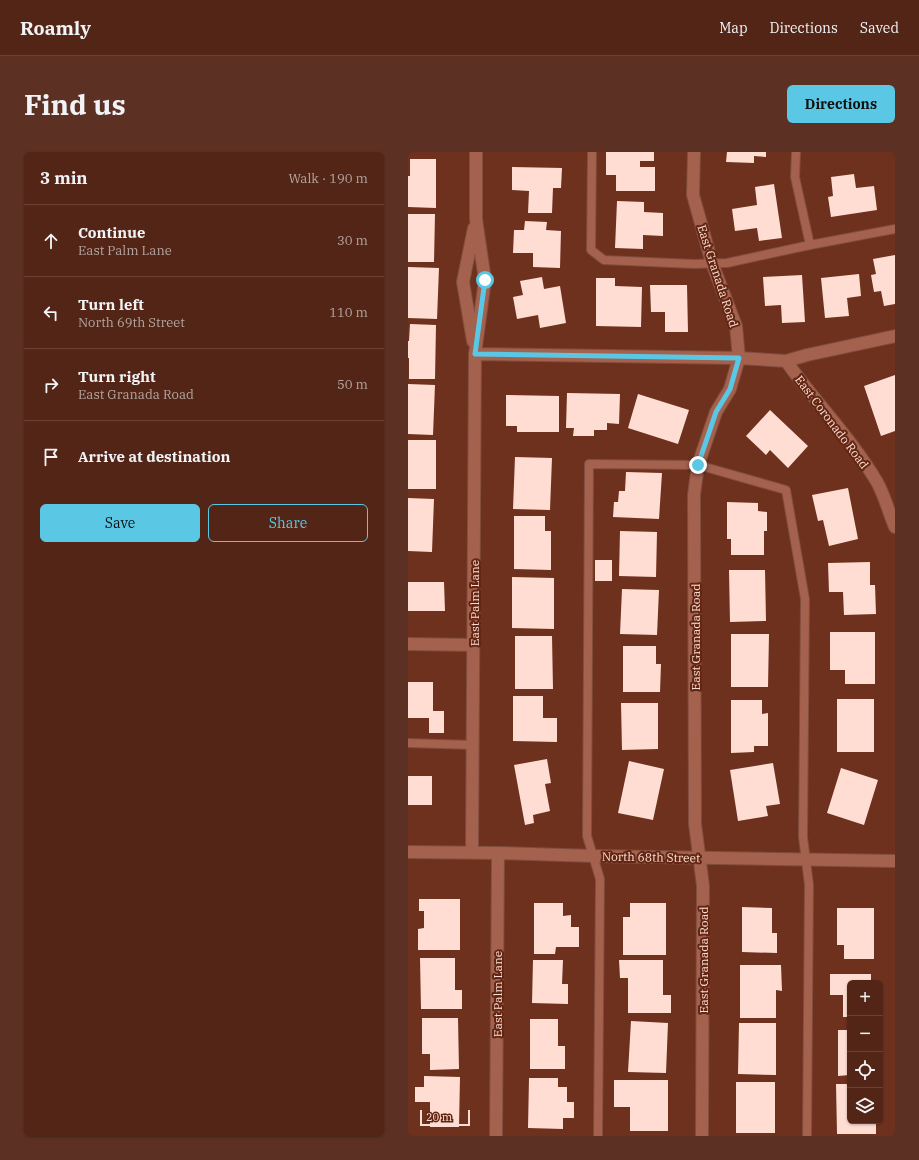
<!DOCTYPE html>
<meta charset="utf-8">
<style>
:root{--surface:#522516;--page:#5c3123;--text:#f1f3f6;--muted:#b5a5a1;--line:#684235;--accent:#5ac8e5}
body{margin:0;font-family:"IBM Plex Serif",serif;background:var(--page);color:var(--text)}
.controls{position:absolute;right:12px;bottom:12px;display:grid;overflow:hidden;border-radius:6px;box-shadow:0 1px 3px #0004}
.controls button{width:36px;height:36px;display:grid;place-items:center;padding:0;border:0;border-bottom:1px solid var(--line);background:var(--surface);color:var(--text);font:20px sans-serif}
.scale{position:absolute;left:12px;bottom:10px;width:50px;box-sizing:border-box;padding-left:4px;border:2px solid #fdded4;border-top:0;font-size:11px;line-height:14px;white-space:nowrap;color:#fdded4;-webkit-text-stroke:3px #622613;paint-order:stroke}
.stop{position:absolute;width:12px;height:12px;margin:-9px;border:3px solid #5ac8e5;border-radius:50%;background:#fff}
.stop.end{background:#5ac8e5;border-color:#fff;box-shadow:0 1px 4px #0008}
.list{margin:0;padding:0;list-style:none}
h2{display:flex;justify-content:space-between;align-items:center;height:52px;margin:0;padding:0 16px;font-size:17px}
h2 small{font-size:13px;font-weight:400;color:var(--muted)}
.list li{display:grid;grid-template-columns:26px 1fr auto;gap:12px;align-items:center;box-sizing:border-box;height:72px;padding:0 16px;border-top:1px solid var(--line)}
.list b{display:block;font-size:15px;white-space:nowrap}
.list p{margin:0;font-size:13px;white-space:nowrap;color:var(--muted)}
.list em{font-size:13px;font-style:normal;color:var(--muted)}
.actions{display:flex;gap:8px;padding:12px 16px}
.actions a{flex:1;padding:9px 0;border:1px solid var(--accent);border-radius:6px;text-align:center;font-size:14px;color:var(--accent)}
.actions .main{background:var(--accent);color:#111}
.icon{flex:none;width:22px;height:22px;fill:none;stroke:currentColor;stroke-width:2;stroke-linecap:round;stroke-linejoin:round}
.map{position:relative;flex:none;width:487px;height:984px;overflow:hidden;border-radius:6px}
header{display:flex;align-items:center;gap:24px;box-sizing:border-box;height:56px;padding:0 20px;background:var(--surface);border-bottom:1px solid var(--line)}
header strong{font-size:19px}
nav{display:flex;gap:22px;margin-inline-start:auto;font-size:14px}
.intro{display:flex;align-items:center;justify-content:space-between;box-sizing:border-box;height:96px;padding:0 24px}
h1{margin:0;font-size:28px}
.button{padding:10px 18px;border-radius:6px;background:var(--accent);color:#111;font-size:14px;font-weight:700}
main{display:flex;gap:24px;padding:0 24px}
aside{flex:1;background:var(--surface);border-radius:6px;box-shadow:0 1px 3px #0004}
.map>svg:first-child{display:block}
.building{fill:#ffddd2}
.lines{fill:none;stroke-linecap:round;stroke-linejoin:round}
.lane-casing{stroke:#804d3d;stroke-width:10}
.street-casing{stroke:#804d3d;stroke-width:14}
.secondary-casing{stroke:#804d3d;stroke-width:14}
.lane{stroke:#a4614d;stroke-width:8}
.street{stroke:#a4614d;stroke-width:12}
.secondary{stroke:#a4614d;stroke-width:12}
.route{stroke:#5ac8e5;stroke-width:5}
.labels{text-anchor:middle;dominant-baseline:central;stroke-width:4;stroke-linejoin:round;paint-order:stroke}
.street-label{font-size:12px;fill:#fdded4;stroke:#622613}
</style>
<header>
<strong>Roamly</strong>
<nav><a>Map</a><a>Directions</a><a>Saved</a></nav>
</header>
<div class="intro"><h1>Find us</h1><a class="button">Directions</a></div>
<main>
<aside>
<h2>3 min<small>Walk · 190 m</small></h2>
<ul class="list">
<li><svg class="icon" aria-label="ahead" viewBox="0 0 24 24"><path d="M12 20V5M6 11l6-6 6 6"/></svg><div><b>Continue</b><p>East Palm Lane</p></div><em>30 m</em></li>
<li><svg class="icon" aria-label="left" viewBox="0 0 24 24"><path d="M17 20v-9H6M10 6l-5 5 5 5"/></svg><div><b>Turn left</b><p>North 69th Street</p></div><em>110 m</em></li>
<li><svg class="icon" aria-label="right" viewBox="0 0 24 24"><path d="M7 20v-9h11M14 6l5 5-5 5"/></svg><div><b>Turn right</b><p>East Granada Road</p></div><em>50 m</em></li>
<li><svg class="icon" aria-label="arrive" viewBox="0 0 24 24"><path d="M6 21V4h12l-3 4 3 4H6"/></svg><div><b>Arrive at destination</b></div></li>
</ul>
<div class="actions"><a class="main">Save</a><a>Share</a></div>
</aside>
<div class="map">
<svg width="487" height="984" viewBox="0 0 487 984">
<rect width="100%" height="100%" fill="#6e311e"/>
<path class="building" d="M198 0H246V9H232V15H247V39H208V23H198Z
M319 0H358V5L346 4V11L318 10Z
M2 7H28V56L0 55V24H2Z
M104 15 154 16 153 36H145L144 61H120L121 39 104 38Z
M446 22 448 36 466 34 469 58 423 65 420 45 425 44 423 25Z
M366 32 374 86 351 89 349 76 327 79 324 57 349 53 347 35Z
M209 49 236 50V60L255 61V84L235 83V97L207 96Z
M0 62H27L26 110H0Z
M117 69 139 70 138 78 153 79 152 116 125 115V101H105L106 78H116Z
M487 103V152L476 154 473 139 466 140 463 123 468 122 465 107Z
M0 115 31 116 29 167 0 166Z
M451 122 453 144 439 146 441 164 417 166 413 126Z
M394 123 397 170 374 171 373 153 357 154 355 125Z
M134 125 136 137 152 134 158 171 132 176 130 163 109 167 105 145 115 143 112 129Z
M188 126H207V134L234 135 233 175 188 174Z
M242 133H279L280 180H257V160H243Z
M2 172 28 173 27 227H1V206H0V189H1Z
M487 223V279L473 284 456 234Z
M0 232 27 233 25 283 0 282Z
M159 241 212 242 211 272 199 271V278H186V284H165L166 276H158Z
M230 242 281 258 270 292 220 276Z
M98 243 151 244V280H109V274H98Z
M362 258 400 294 380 316 362 298 358 303 338 284Z
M0 288H28V337H0Z
M107 305 144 306 142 358 105 357Z
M218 320 254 321 251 367 205 365 206 350H210L211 339H217Z
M440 336 450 387 421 394 415 368 410 369 404 343Z
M0 346 26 347 24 400 0 399Z
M319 350 350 351V359L359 360V379H356V403H323V387H319Z
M106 364H137V379H143V418L106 417Z
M212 379 249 380 248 425 211 424Z
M187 408H204V429H187Z
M462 410V433H467L468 462 436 463 435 440H421L420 411Z
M321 418H357L358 469 322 470Z
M104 425 146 426V477L104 476Z
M0 430H36L37 459H0Z
M214 437 251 438 249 483 212 482Z
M422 480H467V532H437V518H422Z
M323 482H361L360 535H323Z
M107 484H144L145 537H107Z
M215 494H248V512H253L252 540H215Z
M0 530H25V559H36V581H21V566H0Z
M105 544H135V566H149V590L105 589Z
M429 547H466V600H429Z
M323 548H354V562L360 561V594H346V600L323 601Z
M213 551H250V597L214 598Z
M139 607 143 631 137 632 142 659 125 663 126 671 117 673 106 613Z
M221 609 256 617 245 668 210 661Z
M365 611 372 652 358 654 360 664 330 669 322 618Z
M433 616 470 628 456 673 419 661Z
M0 624H24V653H0Z
M11 747H52V798H10V777L16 776V759H11Z
M126 751H155V764L163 763V775H171V795H148L147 802H126Z
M222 751H258V803H215V765H222Z
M334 755 364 756V781H369V801L334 800Z
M429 756H466V807H436V793H429Z
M12 806H47V838H54V857H13Z
M125 808H155L154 832H160V852L124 851Z
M211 808H255V843H263V861H220V826H212Z
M332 813H373L374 839 368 838V866H332Z
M422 822H463V831H442V865H435V843H422Z
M14 866H50L51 917 22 918V902H14Z
M122 867H150V894H157V917H122Z
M223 869 260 871 258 921 220 920Z
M331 871H368V923L330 922Z
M430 878H442V923L430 924Z
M16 924 52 925 51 975H22V950H7V935H16Z
M121 926H150V935H159V950H166V966H155V977L120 976Z
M206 928H260V979H222V955H206Z
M328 930H367V981H328Z
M428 932H442V969H468V982H429Z"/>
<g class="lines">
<defs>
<path id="lane" d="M184 0 183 98 196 108 286 112 319 111 402 93 487 77
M388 0 387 25 402 93
M0 591 65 593
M190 984 192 727 179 684 181 312 290 313 378 338 397 447 395 685 401 733 399 984"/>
<path id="street" d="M286 0 285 43 304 111 328 174 331 206 322 237 308 260 290 313 286 343 287 672 295 734 294 984
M65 189 55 130 66 76
M67 202 331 206 378 209 399 203 487 184
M378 209C407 250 443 286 469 330 476 342 481 361 487 375
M0 492 65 493
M64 700 67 202 77 128 68 67V0
M88 984 90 701"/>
<path id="secondary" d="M0 700 90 701 186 704 487 709"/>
</defs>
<use href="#lane" class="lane-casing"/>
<use href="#street" class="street-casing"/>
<use href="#secondary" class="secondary-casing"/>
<use href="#lane" class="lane"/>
<use href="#street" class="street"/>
<use href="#secondary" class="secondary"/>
</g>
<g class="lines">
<path class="route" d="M77 128 67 202 331 206 322 237 308 260 290 313"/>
</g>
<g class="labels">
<g class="street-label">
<text transform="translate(310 124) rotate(72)">East Granada Road</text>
<text transform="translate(424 270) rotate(53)">East Coronado Road</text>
<text transform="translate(66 451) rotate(-90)">East Palm Lane</text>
<text transform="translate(287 485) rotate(-90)">East Granada Road</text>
<text transform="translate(243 705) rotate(1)">North 68th Street</text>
<text transform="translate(295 808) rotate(-90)">East Granada Road</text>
<text transform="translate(89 842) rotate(-90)">East Palm Lane</text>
</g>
</g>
</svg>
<div class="controls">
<button>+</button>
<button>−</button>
<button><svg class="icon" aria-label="locate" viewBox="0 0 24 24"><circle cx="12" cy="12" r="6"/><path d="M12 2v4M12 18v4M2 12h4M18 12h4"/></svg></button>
<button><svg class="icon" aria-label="layers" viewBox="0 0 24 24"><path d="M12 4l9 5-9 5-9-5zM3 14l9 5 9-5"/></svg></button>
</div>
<div class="scale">20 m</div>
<div class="stop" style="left:77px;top:128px"></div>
<div class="stop end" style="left:290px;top:313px"></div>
</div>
</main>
